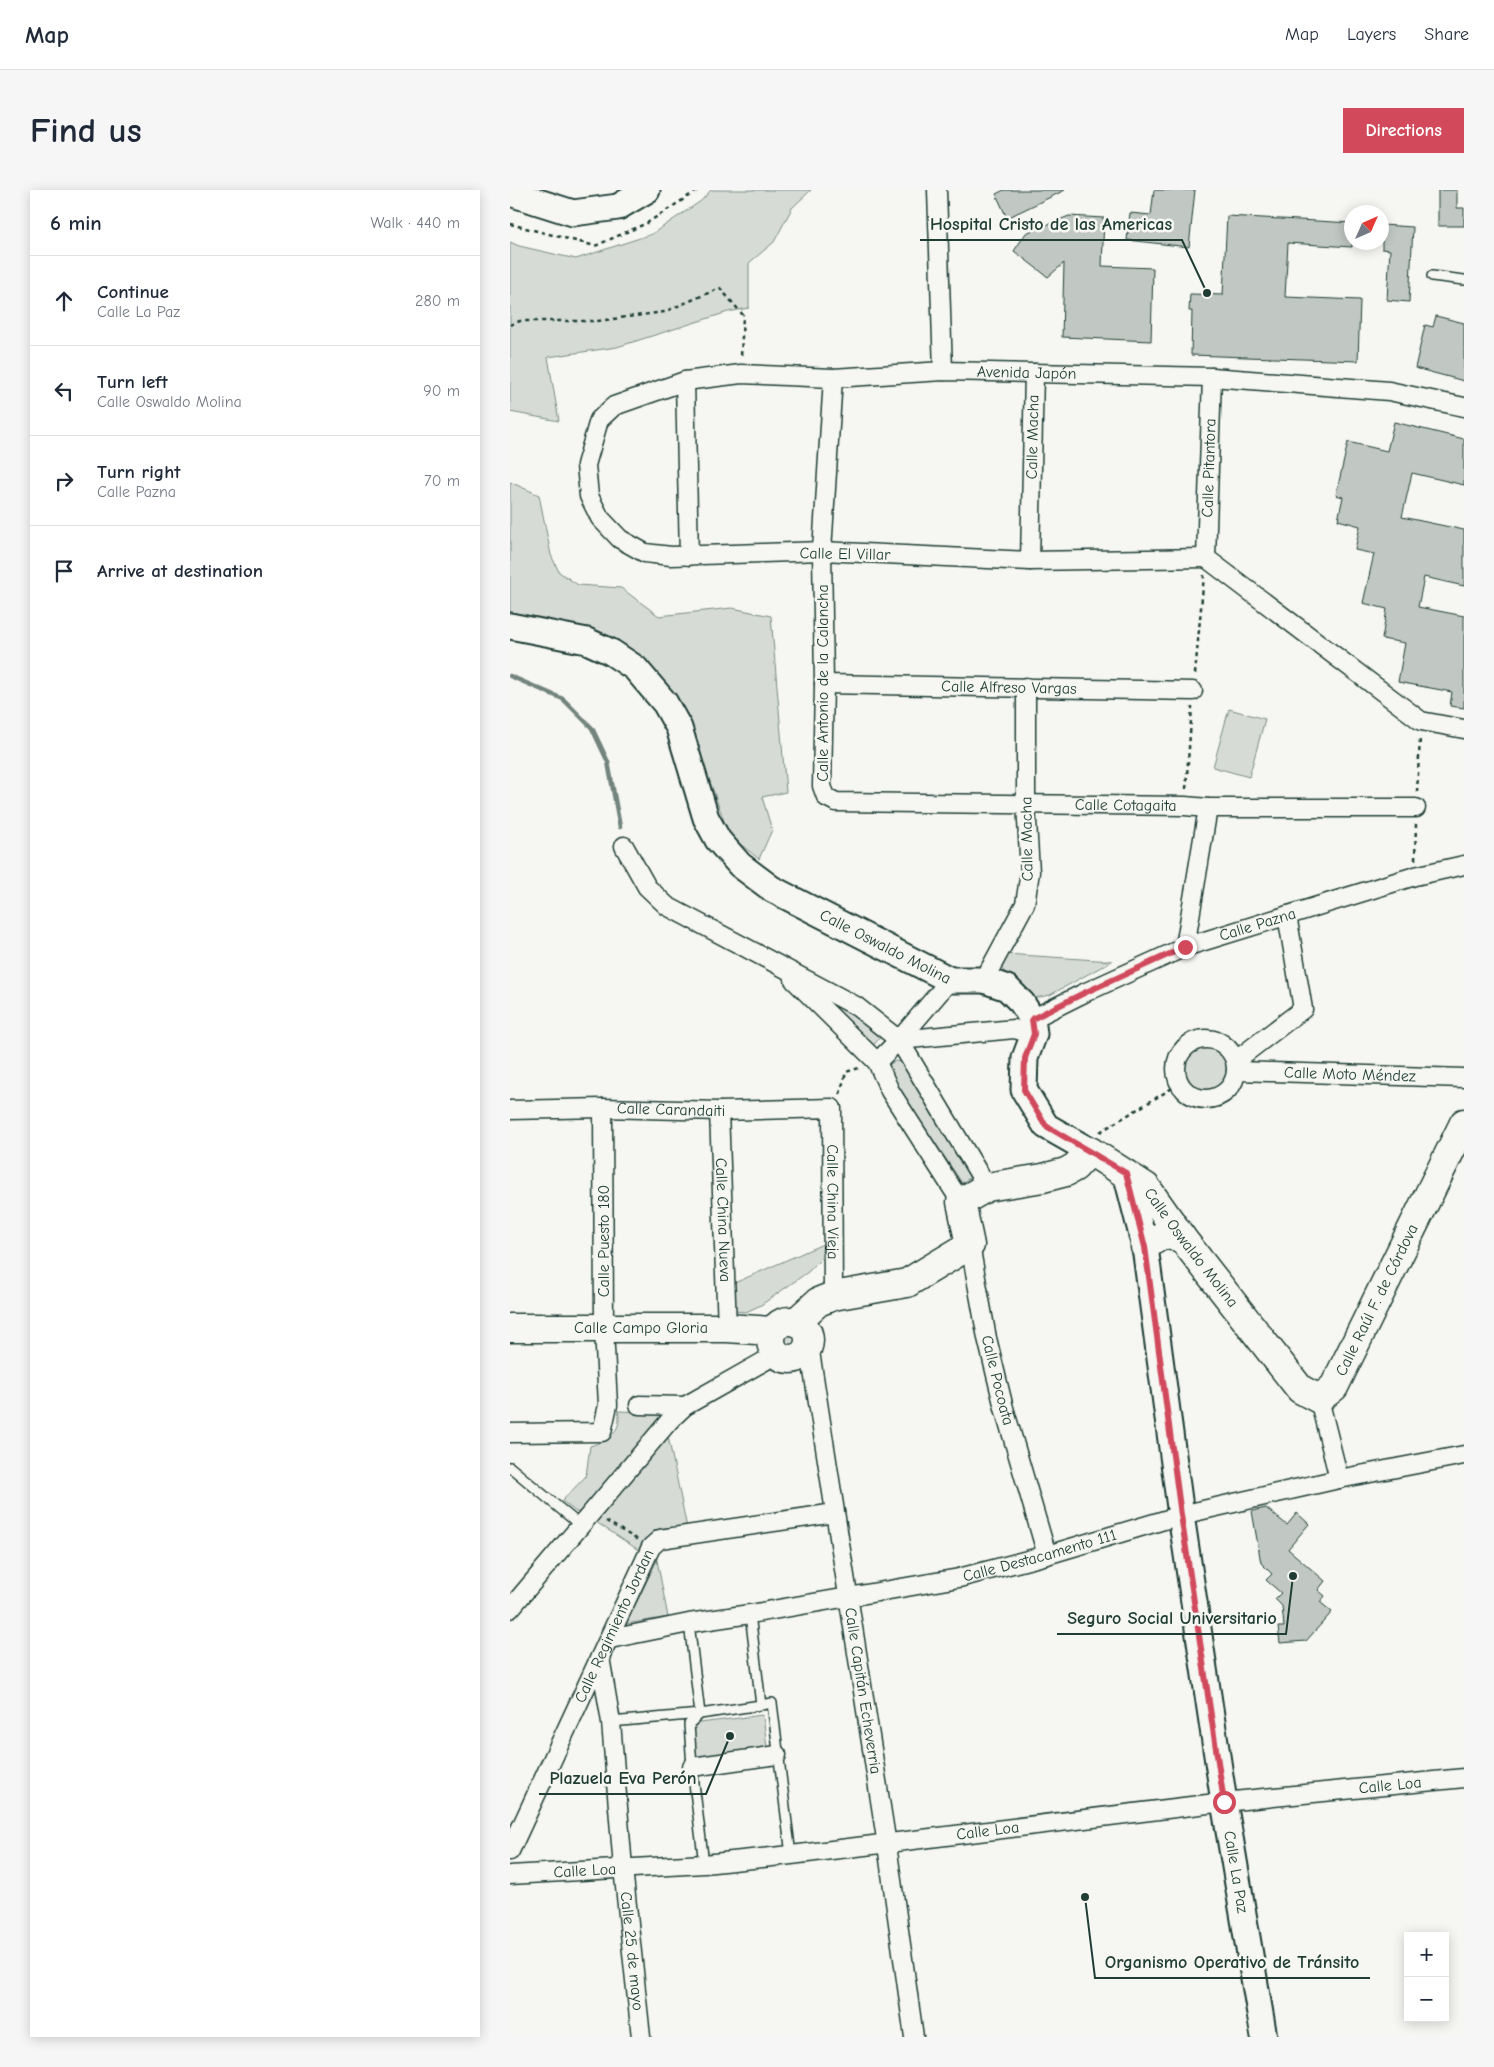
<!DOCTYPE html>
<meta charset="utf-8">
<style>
:root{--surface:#fff;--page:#f6f6f7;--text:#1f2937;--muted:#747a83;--line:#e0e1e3;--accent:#d1495b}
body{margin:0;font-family:"Comic Neue",sans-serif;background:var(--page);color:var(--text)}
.controls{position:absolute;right:15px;bottom:15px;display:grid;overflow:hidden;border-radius:0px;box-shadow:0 2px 12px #0003}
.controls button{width:45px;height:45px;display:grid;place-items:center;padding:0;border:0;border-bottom:1px solid var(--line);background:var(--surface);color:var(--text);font:25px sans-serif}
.compass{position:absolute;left:834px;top:15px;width:45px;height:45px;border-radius:50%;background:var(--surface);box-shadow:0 2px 12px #0003;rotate:45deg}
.stop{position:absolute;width:15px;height:15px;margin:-11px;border:4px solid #d1495b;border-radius:50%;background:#fff}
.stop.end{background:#d1495b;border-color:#fff;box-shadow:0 1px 5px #0008}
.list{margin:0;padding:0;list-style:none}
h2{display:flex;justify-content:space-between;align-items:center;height:65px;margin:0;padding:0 20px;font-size:21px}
h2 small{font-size:16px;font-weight:400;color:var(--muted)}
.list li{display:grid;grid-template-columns:32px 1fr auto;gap:15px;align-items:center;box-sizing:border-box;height:90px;padding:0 20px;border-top:1px solid var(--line)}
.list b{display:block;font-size:19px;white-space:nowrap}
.list p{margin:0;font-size:16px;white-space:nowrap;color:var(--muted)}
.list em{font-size:16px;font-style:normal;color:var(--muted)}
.icon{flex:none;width:28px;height:28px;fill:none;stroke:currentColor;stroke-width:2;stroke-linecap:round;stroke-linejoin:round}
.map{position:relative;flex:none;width:954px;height:1847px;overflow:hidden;border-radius:0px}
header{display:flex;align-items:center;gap:30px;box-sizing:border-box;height:70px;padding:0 25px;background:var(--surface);border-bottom:1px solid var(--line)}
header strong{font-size:24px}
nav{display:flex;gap:28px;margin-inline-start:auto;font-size:18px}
.intro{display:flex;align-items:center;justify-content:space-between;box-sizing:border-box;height:120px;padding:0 30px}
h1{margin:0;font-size:35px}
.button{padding:12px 22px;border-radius:0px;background:var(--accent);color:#fff;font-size:18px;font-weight:700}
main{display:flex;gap:30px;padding:0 30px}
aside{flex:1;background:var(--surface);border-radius:0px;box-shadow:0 2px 12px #0003}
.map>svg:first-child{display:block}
.green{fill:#d6dbd6;stroke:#7a8c85}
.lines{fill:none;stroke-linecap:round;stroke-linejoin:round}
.stream{stroke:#72847d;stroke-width:4.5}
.building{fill:#c1c8c3;stroke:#1f3d34}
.lane-casing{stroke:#1f3d34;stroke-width:12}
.street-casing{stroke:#1f3d34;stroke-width:21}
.secondary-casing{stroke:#1f3d34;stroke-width:29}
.primary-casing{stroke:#1f3d34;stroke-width:31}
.path{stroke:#1f3d34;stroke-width:2.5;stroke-dasharray:4 4;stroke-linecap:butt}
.lane{stroke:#f6f6f2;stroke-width:9}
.street{stroke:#f6f6f2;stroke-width:18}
.secondary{stroke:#f6f6f2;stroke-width:25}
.primary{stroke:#f6f6f2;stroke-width:28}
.route{stroke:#d1495b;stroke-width:6}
.labels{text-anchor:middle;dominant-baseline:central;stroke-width:5;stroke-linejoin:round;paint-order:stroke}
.street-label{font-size:16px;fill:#1f3d34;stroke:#f6f6f2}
.leader{fill:none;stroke:#1f3d34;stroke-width:2}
.callout-dot{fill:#1f3d34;stroke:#f6f6f2;stroke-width:2}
.callout-label{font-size:18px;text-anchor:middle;font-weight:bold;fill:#1f3d34;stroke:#f6f6f2;stroke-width:5;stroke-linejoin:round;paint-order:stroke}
</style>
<header>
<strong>Map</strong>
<nav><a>Map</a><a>Layers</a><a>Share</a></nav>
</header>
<div class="intro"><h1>Find us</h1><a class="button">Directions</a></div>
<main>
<aside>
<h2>6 min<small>Walk · 440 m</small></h2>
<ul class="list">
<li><svg class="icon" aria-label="ahead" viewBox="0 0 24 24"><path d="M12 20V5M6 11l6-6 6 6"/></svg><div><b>Continue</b><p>Calle La Paz</p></div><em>280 m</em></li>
<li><svg class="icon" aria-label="left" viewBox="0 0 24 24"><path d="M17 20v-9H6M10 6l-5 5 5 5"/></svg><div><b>Turn left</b><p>Calle Oswaldo Molina</p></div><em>90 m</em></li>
<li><svg class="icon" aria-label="right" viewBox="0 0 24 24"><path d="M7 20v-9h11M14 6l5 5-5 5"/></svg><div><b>Turn right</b><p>Calle Pazna</p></div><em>70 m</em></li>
<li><svg class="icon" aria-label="arrive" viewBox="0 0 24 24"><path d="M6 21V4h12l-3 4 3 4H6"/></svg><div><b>Arrive at destination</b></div></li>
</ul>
</aside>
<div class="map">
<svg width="954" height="1847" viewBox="0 0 954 1847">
<rect width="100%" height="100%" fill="#f6f6f2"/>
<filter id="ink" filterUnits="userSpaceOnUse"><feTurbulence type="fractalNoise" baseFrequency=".02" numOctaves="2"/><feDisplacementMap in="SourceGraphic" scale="10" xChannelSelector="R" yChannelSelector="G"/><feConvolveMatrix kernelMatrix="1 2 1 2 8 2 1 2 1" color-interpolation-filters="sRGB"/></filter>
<g filter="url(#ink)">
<path class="green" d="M201 0H301L282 18 264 52 239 73V118L218 122 107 157 38 167 49 231 0 222V52L9 56 66 69 142 44 191 11Z
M0 292 29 305 41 365 49 382 68 395 111 398 149 426 222 418 261 426 276 602 252 607 262 640 249 669 219 645 174 519 134 470 91 443 33 428 0 422Z
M719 519 755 529 739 587 703 577Z
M495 764 602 771 540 805 520 809 492 779Z
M319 808 373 844 362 857 317 812Z
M673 881a23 23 0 1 1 46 0a23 23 0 1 1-46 0Z
M385 871 392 872 461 987 452 993 378 882 380 874Z
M313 1054 311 1069 298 1082 251 1115 236 1122 223 1121 220 1095Z
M278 1137 290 1141 293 1149 288 1160C279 1164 271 1161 268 1153L274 1138Z
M108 1221 155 1223 72 1322H66L52 1311 76 1286 80 1256C98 1250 113 1242 108 1221Z
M158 1246 177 1338C148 1338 144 1334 130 1361L86 1332Z
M147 1370 158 1427 116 1434Z
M253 1525 257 1558 187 1567 182 1534Z"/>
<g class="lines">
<path class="stream" d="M0 486 53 509 82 538 98 572 110 637"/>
</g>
<path class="building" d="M494 0H555L497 28 486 4Z
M644 0H685L679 57 617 50 620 23 641 25Z
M928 0H947V18H954V36H928Z
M559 26 594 28 592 76 643 78 641 151 552 147 554 73 538 87 504 61 516 43Z
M717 26 842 33V57L778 53 775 107 850 110 848 171 681 165 682 121H679L680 104 713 105Z
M872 35 903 37 899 112 877 110 880 60 872 59Z
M926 126 954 133V191L905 178 915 135 923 137Z
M884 232 954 249V295L902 283 892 327 954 340V396L914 387 908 417 954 426V518L940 516 942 502 888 492 895 453 872 449 877 419 853 413 864 364 845 360 850 336 828 330 833 307 826 305 838 252 877 261Z
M756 1318 777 1335 787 1323 799 1334 778 1359 815 1391 808 1400 815 1406 810 1412 822 1422 796 1451 770 1453 768 1437H774L772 1416 765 1409 771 1403 756 1390 762 1384 751 1373 742 1321Z"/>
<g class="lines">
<defs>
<path id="lane" d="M922 86 954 90
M0 1277 71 1336
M240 1424 251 1515 262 1513 281 1665
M179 1433 190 1524 179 1534 182 1577 194 1674
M101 1532 190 1524 251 1515"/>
<g id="street">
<path d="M427 0 433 181"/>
<path id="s1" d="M323 188 312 361 314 494 312 596 316 607 326 612 675 616 698 618H906"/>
<path d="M175 191 179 366"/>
<path id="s2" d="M696 368 520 371 312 361 161 366 135 363 110 349 90 328 79 306 76 275 89 230 104 216 175 191 231 184 323 188 433 181 702 187 879 201 954 217"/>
<path d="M696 368 911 531 954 539"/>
<path id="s3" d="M696 368 702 187"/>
<path id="s4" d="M520 371 524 183"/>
<path id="s5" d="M314 494 683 501"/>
<path d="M114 656 137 697 157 716 346 816 389 850 477 997"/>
<path d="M675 757 698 618"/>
<path d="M284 790 367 872 380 901 451 1012"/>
<path d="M474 790 515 714 520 682 516 614V497"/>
<path id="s6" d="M522 829 574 803 675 757 905 686 954 675"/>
<circle cx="696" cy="879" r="30"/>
<path d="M389 850 504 839 524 844"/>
<path d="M725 871 793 819 777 725"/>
<path d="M367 872 389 850 440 790"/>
<path id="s7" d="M726 881 954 888"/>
<path id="s8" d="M0 920 93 918 209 921 322 918 323 1106"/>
<path id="s9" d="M209 921 217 1138"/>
<path id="s10" d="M460 1055 477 1148 494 1218 537 1365"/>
<path id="s11" d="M299 1155 377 1655 404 1847"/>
<path d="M809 1209 829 1289"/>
<path d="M129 1215 175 1216"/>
<path d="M0 1243 92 1242 98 1215 94 1139 93 918"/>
<path d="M0 1419 160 1230 175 1216 267 1164"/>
<path id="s12" d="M100 1449 179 1433 240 1424 449 1388 537 1365 671 1325 829 1289 954 1265"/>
<path id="s13" d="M90 1467 101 1532 113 1678 131 1847"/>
<path d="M182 1577 267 1565"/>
<path id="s14" d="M0 1661 141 1357 150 1349 325 1323"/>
<path id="s15" d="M0 1685 194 1674 281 1665 714 1612 954 1588"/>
</g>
<g id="secondary">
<path d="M0 3 63 23 108 17 137 0"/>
<path id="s16" d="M0 436 77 451 101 462 125 478 155 513 169 538 196 628 208 650 230 675 262 699 440 790H474L497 798 512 813 522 829 524 844 515 868 514 900 536 936 580 961"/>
<path id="s17" d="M616 983 635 1057 671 1325 714 1612 754 1847"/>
</g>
<g id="primary">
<path d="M635 1057C650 1045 653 1043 672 1048"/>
<circle cx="280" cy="1150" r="19"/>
<path id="s18" d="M287 1131 308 1112 323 1106 397 1093 460 1055 451 1012 477 997 533 988 556 982 565 977 580 961 636 997 672 1048 790 1199 809 1209 824 1197 954 933"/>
<path id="s19" d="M0 1138H217L262 1141"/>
</g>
</defs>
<use href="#lane" class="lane-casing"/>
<use href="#street" class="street-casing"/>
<use href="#secondary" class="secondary-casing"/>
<use href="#primary" class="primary-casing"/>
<path class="path" d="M0 34 85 56 137 33 188 0
M0 135 10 131H88L154 122 210 98 233 125 231 167
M685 484 694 385
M676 599 682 517
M907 602 910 548
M905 670 906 633
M330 904 336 882 349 878
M590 942 669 894
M96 1331 128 1350"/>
<use href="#lane" class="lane"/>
<use href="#street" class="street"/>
<use href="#secondary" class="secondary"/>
<use href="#primary" class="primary"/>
</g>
</g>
<g class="lines" filter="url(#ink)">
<path class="route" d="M675 757 574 803 522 829 524 844 515 868 514 900 523 915 536 936 616 983 635 1057 671 1325 714 1612"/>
</g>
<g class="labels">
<g class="street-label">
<text stroke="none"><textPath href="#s2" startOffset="1160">Avenida Japón</textPath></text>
<text stroke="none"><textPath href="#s4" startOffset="124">Calle Macha</textPath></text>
<text stroke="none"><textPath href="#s3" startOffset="90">Calle Pitantora</textPath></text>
<text transform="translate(335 364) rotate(1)">Calle El Villar</text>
<text transform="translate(313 493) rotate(-90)">Calle Antonio de la Calancha</text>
<text stroke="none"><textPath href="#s5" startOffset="185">Calle Alfreso Vargas</textPath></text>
<text stroke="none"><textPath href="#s1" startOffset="721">Calle Cotagaita</textPath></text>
<text transform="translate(517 649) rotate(-91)">Calle Macha</text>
<text stroke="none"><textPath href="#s6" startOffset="245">Calle Pazna</textPath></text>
<text stroke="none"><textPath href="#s16" startOffset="528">Calle Oswaldo Molina</textPath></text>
<text stroke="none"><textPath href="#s7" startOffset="114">Calle Moto Méndez</textPath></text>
<text stroke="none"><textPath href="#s8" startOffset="161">Calle Carandaiti</textPath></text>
<text stroke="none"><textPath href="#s8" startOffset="416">Calle China Vieja</textPath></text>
<text stroke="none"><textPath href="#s9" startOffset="109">Calle China Nueva</textPath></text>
<text transform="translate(94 1051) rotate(-90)">Calle Puesto 180</text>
<text stroke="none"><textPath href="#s18" startOffset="522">Calle Oswaldo Molina</textPath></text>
<text stroke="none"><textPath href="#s18" startOffset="838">Calle Raúl F. de Córdova</textPath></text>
<text stroke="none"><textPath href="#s19" startOffset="131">Calle Campo Gloria</textPath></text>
<text stroke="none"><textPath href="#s10" startOffset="138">Calle Pocoata</textPath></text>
<text stroke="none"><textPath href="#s12" startOffset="438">Calle Destacamento 111</textPath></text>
<text stroke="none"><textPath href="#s14" startOffset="248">Calle Regimiento Jordan</textPath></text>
<text stroke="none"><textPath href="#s11" startOffset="350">Calle Capitán Echeverria</textPath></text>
<text stroke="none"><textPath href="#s15" startOffset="885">Calle Loa</textPath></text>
<text stroke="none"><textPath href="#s15" startOffset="480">Calle Loa</textPath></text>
<text stroke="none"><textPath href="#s15" startOffset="75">Calle Loa</textPath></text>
<text stroke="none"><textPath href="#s17" startOffset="708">Calle La Paz</textPath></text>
<text stroke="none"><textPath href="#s13" startOffset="296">Calle 25 de mayo</textPath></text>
</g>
</g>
<path class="leader" d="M697 103L672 50H410M783 1386L776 1444H547M220 1546L196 1604H29M575 1707L585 1788H860"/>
<g class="callout-dot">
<circle cx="697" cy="103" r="5"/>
<circle cx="783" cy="1386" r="5"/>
<circle cx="220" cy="1546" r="5"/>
<circle cx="575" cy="1707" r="5"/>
</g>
<g class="callout-label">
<text x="541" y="40">Hospital Cristo de las Americas</text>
<text x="662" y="1434">Seguro Social Universitario</text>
<text x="113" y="1594">Plazuela Eva Perón</text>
<text x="722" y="1778">Organismo Operativo de Tránsito</text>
</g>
</svg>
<div class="controls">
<button>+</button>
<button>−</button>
</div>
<svg class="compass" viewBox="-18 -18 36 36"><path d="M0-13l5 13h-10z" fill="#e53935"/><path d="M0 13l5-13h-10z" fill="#747a83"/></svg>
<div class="stop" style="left:714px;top:1612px"></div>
<div class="stop end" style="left:675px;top:757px"></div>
</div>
</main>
